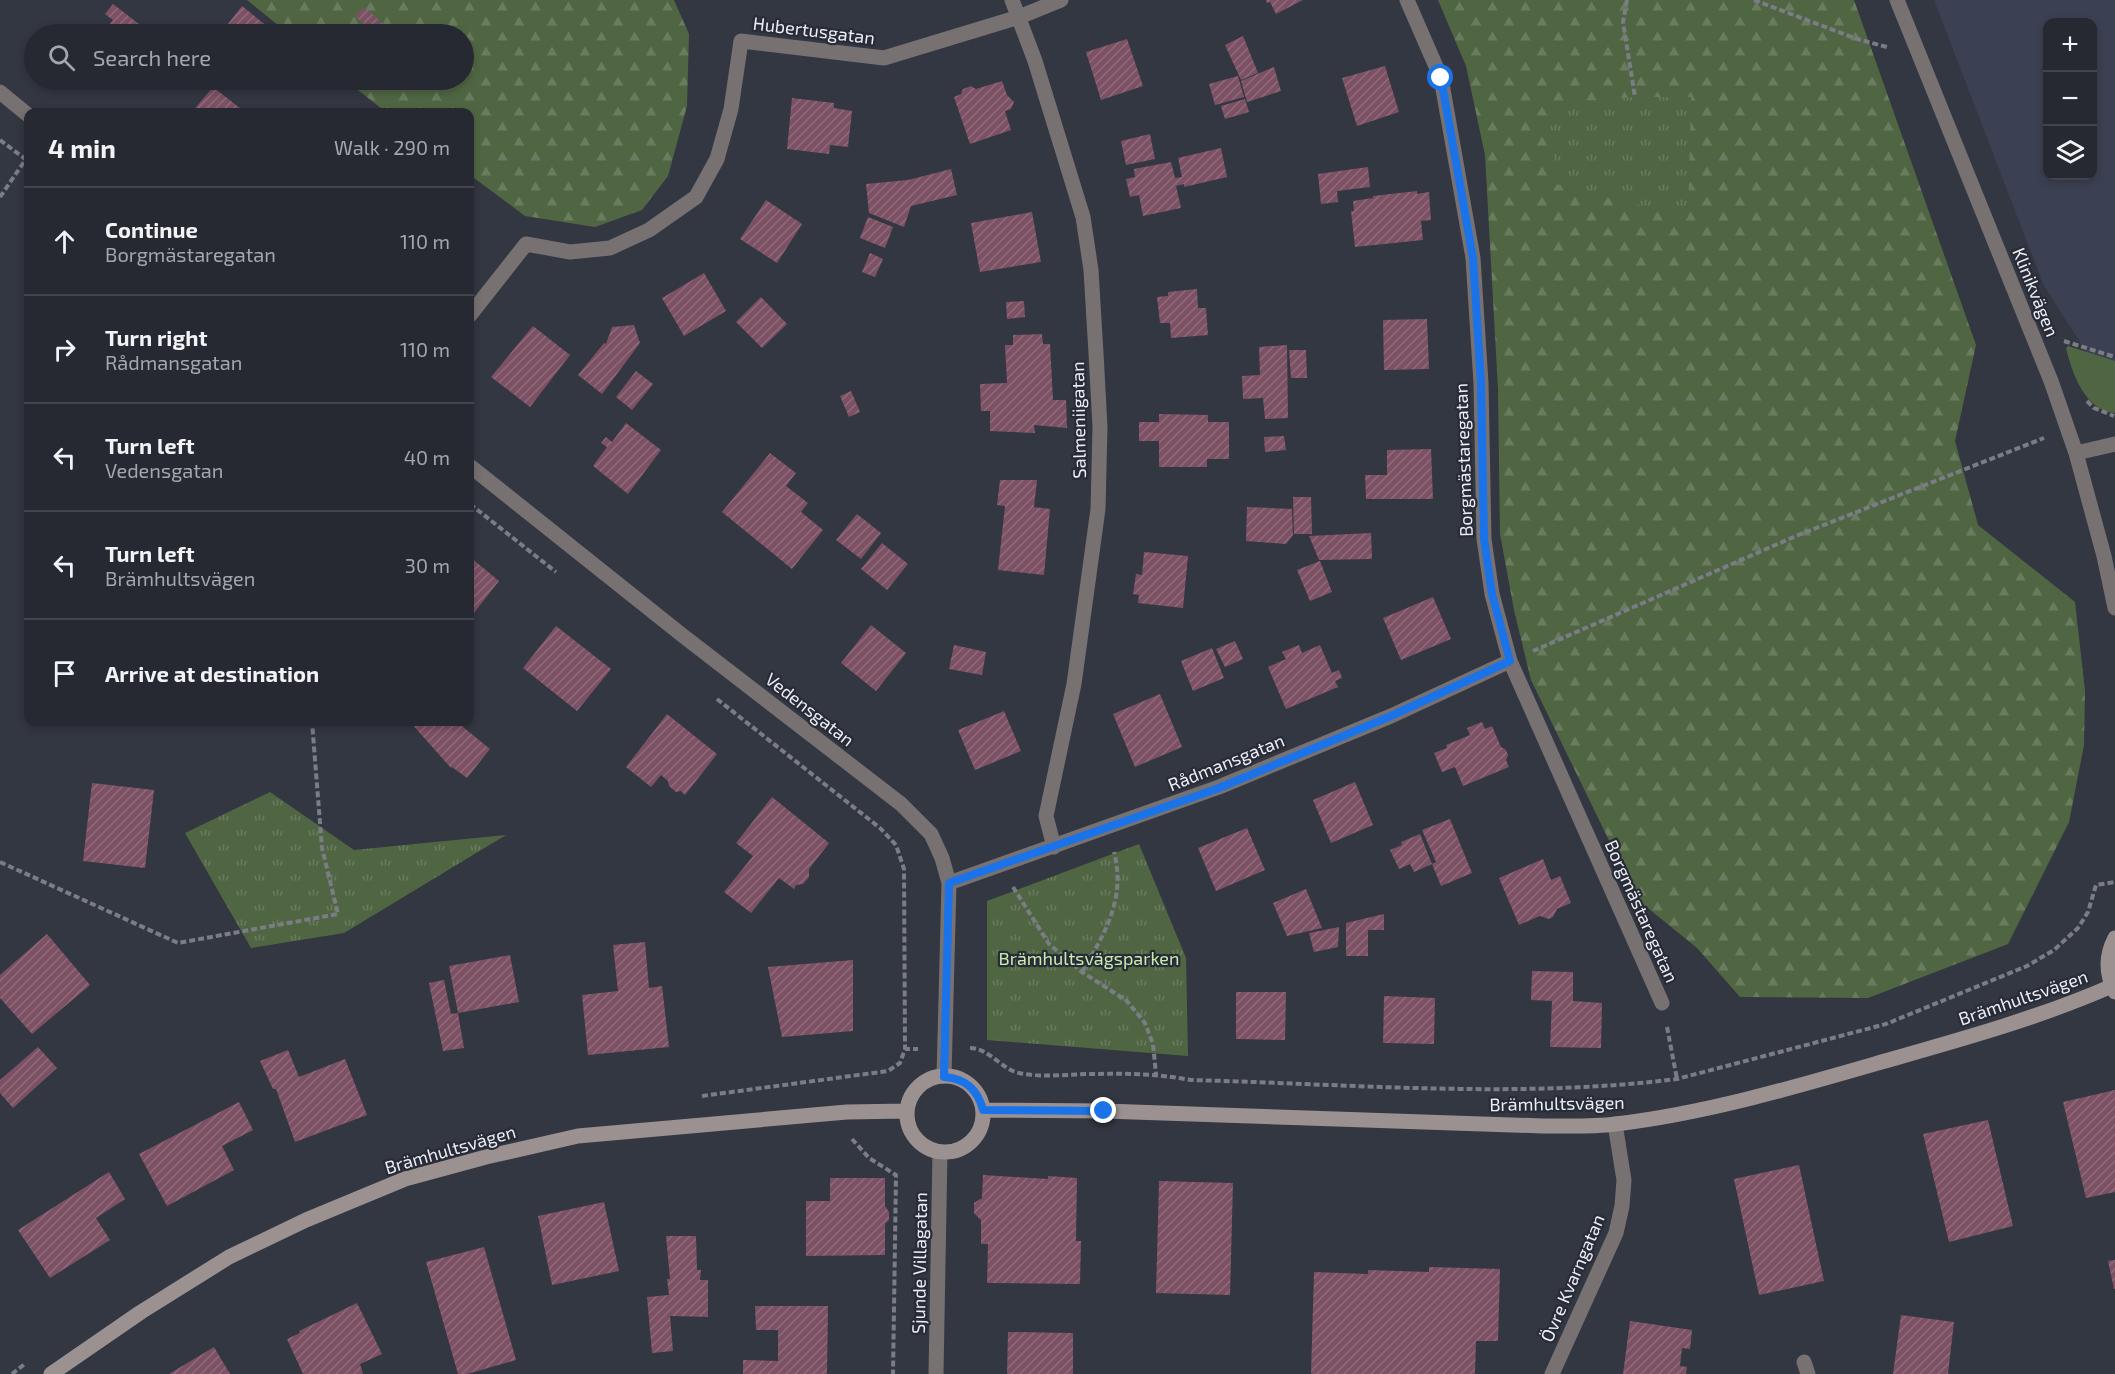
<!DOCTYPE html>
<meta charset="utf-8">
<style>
:root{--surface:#262931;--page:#2e3139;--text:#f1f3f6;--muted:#a4a6ab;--line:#42454d}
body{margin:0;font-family:"Exo 2",sans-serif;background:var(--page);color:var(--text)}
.controls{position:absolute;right:18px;top:18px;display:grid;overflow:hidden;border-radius:12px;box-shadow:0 3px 9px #0003}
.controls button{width:54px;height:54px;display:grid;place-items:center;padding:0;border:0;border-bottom:2px solid var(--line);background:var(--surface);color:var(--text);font:30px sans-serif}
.stop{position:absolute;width:18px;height:18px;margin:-14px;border:4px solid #1a73e8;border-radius:50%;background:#fff}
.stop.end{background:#1a73e8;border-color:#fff;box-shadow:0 2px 6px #0008}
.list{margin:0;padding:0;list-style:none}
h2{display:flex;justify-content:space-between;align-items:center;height:78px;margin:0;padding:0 24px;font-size:26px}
h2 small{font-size:20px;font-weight:400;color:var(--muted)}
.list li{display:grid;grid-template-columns:39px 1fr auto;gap:18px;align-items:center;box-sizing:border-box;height:108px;padding:0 24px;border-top:2px solid var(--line)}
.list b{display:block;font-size:22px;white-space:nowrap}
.list p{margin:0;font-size:20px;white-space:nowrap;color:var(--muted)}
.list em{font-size:20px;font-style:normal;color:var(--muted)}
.icon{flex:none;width:33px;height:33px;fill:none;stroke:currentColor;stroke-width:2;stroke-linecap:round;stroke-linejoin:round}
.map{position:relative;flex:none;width:2115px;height:1374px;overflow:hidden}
.search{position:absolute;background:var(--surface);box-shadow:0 3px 9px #0003;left:24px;top:24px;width:450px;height:66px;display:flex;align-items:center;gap:15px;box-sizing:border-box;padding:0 21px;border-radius:33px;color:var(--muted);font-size:22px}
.panel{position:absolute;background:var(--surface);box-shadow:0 3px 9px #0003;left:24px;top:108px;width:450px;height:618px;border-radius:12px}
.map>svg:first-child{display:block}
.built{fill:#3b4152;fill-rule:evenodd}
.green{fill:#506643}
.forest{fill:url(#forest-firs)}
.park{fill:url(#park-tufts)}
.building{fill:url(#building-hatch)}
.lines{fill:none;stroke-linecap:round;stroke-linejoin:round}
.path{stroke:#7a7d86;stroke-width:4;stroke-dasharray:6 3;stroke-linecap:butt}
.street{stroke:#787171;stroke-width:15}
.secondary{stroke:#9c9191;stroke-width:15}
.route{stroke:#1a73e8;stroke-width:8}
.labels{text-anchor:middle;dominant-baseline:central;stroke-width:4.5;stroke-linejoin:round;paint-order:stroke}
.street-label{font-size:18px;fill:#eceef6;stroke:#292c37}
.park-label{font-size:18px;fill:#c7eeaf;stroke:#292c37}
</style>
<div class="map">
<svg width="2115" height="1374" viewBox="0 0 2115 1374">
<defs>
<pattern id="forest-firs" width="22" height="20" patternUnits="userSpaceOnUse" patternTransform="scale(1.5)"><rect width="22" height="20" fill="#506643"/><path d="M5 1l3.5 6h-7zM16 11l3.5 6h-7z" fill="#697c5f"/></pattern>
<pattern id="park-tufts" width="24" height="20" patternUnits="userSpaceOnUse" patternTransform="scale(1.5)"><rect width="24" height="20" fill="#506643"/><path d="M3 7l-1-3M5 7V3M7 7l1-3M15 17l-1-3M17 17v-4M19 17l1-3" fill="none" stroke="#697c5f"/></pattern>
<pattern id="building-hatch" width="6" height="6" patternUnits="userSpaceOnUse" patternTransform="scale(1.5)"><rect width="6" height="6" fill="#7c5164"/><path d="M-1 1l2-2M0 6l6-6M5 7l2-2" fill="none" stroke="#8f6a7b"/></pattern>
</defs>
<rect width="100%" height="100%" fill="#333741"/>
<path class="built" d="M1934 0H2115V397L2044 286ZM2048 22H2092V176H2048Z"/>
<path class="green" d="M2068 346 2115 361V413C2085 411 2072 373 2066 348Z"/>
<path class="forest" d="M247 0H674L689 34 687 106 668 176 642 210 595 227 525 216 470 175V112H386L345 80H464V34H289Z
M1438 0H1854L1976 345 1955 441 1978 525 2075 602 2085 691 2084 745 2069 822 2008 944 1868 998 1740 997 1697 948 1638 900 1531 680 1514 610 1500 534 1498 389 1485 155 1466 66Z"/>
<path class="park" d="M1635 97H1691L1688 218 1556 184 1548 103Z
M270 792 354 850 506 835 344 933 251 948 185 833Z
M1139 844 1186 958 1188 1056 987 1040V901Z"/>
<path class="building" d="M1266 0H1303L1276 14 1270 2 1267 3Z
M113 4 152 34H102L113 20 105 14Z
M242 6 273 31 270 34H220Z
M364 7 383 24 374 33 355 16Z
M1243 36 1258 73 1241 80 1225 45Z
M1127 39 1143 86 1101 100 1086 52Z
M1385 66 1399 112 1357 126 1342 78Z
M1274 67 1281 91 1247 102 1241 81Z
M1238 76 1244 97 1215 105 1209 84Z
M1002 81 1007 95 1014 102 1011 109 1005 111 1011 130 970 144 954 97 961 94 963 89 971 86 976 89Z
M213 87 245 112H192Z
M792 98 834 103V108L852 111 848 147 830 145 829 154 787 149Z
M1245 99 1249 112 1225 119 1221 106Z
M1150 134 1155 159 1126 165 1121 141Z
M1221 148 1227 177 1184 187V184L1176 186 1181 208 1143 216 1139 195 1130 197 1126 179 1135 177 1134 169 1171 162 1175 178 1182 177 1178 158Z
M1368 167 1370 187 1337 191 1338 202 1321 204 1318 174Z
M951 169 957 195 911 206 904 227 869 213 866 184 908 180Z
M1417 191V194L1429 192 1431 220 1421 221 1423 240 1355 247 1351 211H1354L1353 201 1373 198V196Z
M766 200 802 224 777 263 740 239Z
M1032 212 1041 262 980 272 971 223Z
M868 217 893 227 885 248 860 238Z
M870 253 883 259 875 277 862 272Z
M704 273 726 311 684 336 662 298Z
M1197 289 1198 308H1206L1208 335 1171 338 1170 323H1160L1157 297 1168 296V292Z
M761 297 787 324 762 348 736 322Z
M1024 301 1025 317 1007 319 1006 302Z
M1427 319 1429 369 1384 370 1383 320Z
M634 325 640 343 602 394 578 375 604 343 606 344 612 327Z
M533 326 570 355 530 407 491 377Z
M1042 334 1043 344H1050L1053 400H1066L1067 428 1034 425 1035 433 990 431V411H981L980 384 1007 383 1005 345H1013V335Z
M1287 345 1288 418 1265 419 1263 398 1243 399 1242 376 1260 375 1259 347Z
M1289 350H1306L1307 378H1291Z
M636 371 653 384 632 410 616 397Z
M851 391 860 412 849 417 840 396Z
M1159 414 1208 415V422H1229V459H1207V467H1159V441H1139V422H1159Z
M626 423 661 450 628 494 593 466 607 447 601 443 606 437 612 442Z
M1284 436 1286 450 1265 452 1264 437Z
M1431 449 1433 499H1366L1365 475H1387V450Z
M770 453 796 473 786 486 808 503 801 512 823 530 792 569 722 512Z
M1000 480H1037L1034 507 1050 509 1044 575 998 570 1005 506 997 505Z
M1293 497H1311L1312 534H1294Z
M1247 507 1292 509 1293 535 1286 544 1246 541Z
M857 514 881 533 861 559 836 540Z
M1371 533 1372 559 1319 560 1309 536Z
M882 543 908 564 887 590 861 569Z
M1144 552 1188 556 1183 608 1138 603 1139 595 1133 594 1136 574 1142 575Z
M470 557 499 581 470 618Z
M1320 561 1332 592 1310 601 1297 570Z
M1433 597 1451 639 1401 660 1383 618Z
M871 625 906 653 876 691 841 663Z
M556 626 611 669 577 711 523 668Z
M1235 641 1243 659 1225 667 1216 649Z
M954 645 986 652 982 675 949 669Z
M1299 645 1302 653 1320 645 1332 673 1339 670 1342 678 1335 681 1338 687 1286 709 1268 667 1286 659 1282 652Z
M1212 648 1224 678 1193 691 1181 661Z
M1160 694 1182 747 1135 767 1113 714Z
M1004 711 1021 751 975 770 958 730Z
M667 714 717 754 685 795 681 791 676 792 669 786 668 781 661 775 651 787 626 767Z
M410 722H457L490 749 467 778 452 767 451 768Z
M1482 722 1485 729 1492 726 1501 747 1506 750 1508 755 1506 760 1509 767 1463 786 1455 767 1442 772 1434 753 1447 748 1446 745 1470 735 1467 728Z
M1355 782 1373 825 1331 843 1313 800Z
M92 783 154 790 145 868 83 861Z
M772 797 829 843 809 869V877L803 884 796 885 794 889 779 878 751 913 724 892 753 856 736 843Z
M1450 819 1472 873 1441 886 1432 864 1436 862 1422 830Z
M1247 828 1265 870 1216 891 1198 848Z
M1420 834 1432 864 1414 872 1410 864 1399 869 1390 850 1402 845 1401 842Z
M1543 859 1551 880 1560 876 1571 903 1557 909 1553 917 1549 919 1540 916 1519 925 1499 878Z
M1306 889 1322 928 1287 936 1273 903Z
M1384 914V930H1368V956H1346V923Z
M1339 927 1338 947 1314 952 1309 933Z
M47 934 90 985 32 1034 0 998V975Z
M645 942 649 988 662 986 669 1047 588 1055 582 995 618 991 613 945Z
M510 955 519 1002 458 1013 449 966Z
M853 960V1031L782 1037 768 967Z
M1532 971 1573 972V1001L1602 1003 1601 1048 1550 1047 1552 1001 1531 1000Z
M444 980 451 1014 458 1013 464 1048 443 1051 429 983Z
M1236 992H1286L1285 1040 1236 1039Z
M1384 996 1435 998 1434 1044 1383 1043Z
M38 1047 57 1068 13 1108 0 1093V1080Z
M288 1050 299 1077 345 1059 367 1115 295 1142 276 1089H273L260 1061Z
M2115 1090V1192L2086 1198 2063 1102Z
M239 1102 253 1130 222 1146 234 1170 167 1206 139 1154Z
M1988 1120 2013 1226 1949 1242 1923 1134Z
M1799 1165 1824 1281 1759 1295 1734 1179Z
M109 1172 125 1199 96 1218 110 1240 50 1278 18 1230Z
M983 1175 1048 1179V1176L1077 1178 1076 1241H1081L1080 1284 987 1283 988 1244H981V1220L974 1213V1203L982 1198Z
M830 1178H885V1206L889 1212V1220L885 1224V1255L806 1256V1201H830Z
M1159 1181 1233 1183 1230 1295 1156 1293Z
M604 1202 619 1271 552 1285 538 1216Z
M666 1236H696L697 1270H701L700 1280H708V1317L670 1316 673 1351 652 1353 647 1297 669 1295 667 1279H670Z
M484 1247 516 1360 467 1374H458L426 1262Z
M2115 1260V1289H2114L2108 1261Z
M1429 1267 1500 1269 1498 1341H1476L1475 1374H1311L1314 1272 1368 1274V1270L1429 1272Z
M357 1303 382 1354 360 1364 363 1374H303L287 1339 300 1333 299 1331Z
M755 1306H828L827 1374H743V1360L778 1361V1330H756Z
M1901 1315 1954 1322 1948 1374H1893Z
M1630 1321 1692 1330 1690 1349 1682 1348 1680 1366 1687 1367 1686 1374H1623Z
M1008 1332 1073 1333V1374H1007Z
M214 1347 230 1374H169Z"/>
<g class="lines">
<path class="path" d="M1627 0 1623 22 1635 97
M1754 0 1857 39 1887 47
M0 140 28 161
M0 197 26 159
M2064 341 2115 357
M2087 401 2094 408 2114 416
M470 504 556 572
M1533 651 1796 536 2044 438
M717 699 880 828 896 845 904 869 905 1049
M0 862 178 943 338 914 322 848 312 722
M1013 887 1049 944 1082 972 1127 1001 1145 1023 1153 1044 1156 1074
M1082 972C1105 933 1126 899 1114 852
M1667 1027 1677 1079
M970 1048C989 1048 1001 1069 1019 1073 1043 1078 1069 1074 1094 1074 1127 1073 1158 1074 1191 1080 1353 1084 1516 1099 1677 1079L1886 1024 2027 966 2054 950 2078 928 2088 912 2096 885 2115 882
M702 1096 888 1071 900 1063 905 1049H918
M852 1139 869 1158 896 1175 893 1374
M12 1374 26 1363"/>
<path class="street" d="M1012 0 1035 61 1083 217 1091 270 1096 353 1100 427 1098 509 1074 684 1046 816 1054 847
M1407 0 1441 78 1473 258 1481 383 1484 539 1492 594 1510 661 1662 1003
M1897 0 2051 381 2076 453 2104 556 2115 608
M0 92 28 115
M470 315 526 244 570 252 610 248 649 230 696 197 717 159 731 109 741 41 884 58 1019 17 1061 0
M2076 453 2115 444
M470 466 682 635 901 804 931 834 942 858 949 883 944 1076
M949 883 1219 787 1391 716 1510 661
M1804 1362 1808 1374
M936 1374 940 1152
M1552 1374 1616 1233 1622 1206 1624 1180 1615 1124"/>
<path class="secondary" d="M2115 938C2106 955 2106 974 2115 992
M907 1114a38 38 0 1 1 76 0a38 38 0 1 1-76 0Z
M983 1110 1104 1111 1543 1126C1567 1126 1592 1127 1616 1124 1709 1113 1802 1085 1892 1059 1966 1038 2041 1017 2112 986
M51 1374 141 1312 229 1257 306 1220 405 1179 486 1157 578 1136 847 1112 907 1111"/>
</g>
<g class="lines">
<path class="route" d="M1104 1111 983 1110C978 1090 965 1078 944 1077L949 883 1219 788 1391 716 1510 661 1492 594 1484 539 1481 383 1473 258 1441 78"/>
</g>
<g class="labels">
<g class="street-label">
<text transform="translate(814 30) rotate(7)">Hubertusgatan</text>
<text transform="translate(2036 292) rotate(68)">Klinikvägen</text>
<text transform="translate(1078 420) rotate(-91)">Salmeniigatan</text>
<text transform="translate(1463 460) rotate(-92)">Borgmästaregatan</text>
<text transform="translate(810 709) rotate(38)">Vedensgatan</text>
<text transform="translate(1226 762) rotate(-22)">Rådmansgatan</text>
<text transform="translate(1642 911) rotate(66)">Borgmästaregatan</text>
<text transform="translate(2023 997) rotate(-19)">Brämhultsvägen</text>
<text transform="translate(1557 1103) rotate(-1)">Brämhultsvägen</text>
<text transform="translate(450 1149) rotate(-16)">Brämhultsvägen</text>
<text transform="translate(919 1263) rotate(-89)">Sjunde Villagatan</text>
<text transform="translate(1572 1278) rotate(-67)">Övre Kvarngatan</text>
</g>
<g class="park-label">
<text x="1089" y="958">Brämhultsvägsparken</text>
</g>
</g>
</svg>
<div class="controls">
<button>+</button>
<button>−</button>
<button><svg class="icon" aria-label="layers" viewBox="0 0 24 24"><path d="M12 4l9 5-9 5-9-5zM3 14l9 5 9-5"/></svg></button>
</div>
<div class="stop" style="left:1441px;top:78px"></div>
<div class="stop end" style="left:1104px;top:1111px"></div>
<div class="search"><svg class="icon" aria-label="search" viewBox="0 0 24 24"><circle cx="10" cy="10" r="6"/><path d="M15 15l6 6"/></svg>Search here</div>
<section class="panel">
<h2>4 min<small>Walk · 290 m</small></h2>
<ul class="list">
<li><svg class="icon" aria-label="ahead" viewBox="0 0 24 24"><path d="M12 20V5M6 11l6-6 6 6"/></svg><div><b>Continue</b><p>Borgmästaregatan</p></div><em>110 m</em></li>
<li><svg class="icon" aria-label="right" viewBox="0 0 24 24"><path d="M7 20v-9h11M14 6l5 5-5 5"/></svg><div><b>Turn right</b><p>Rådmansgatan</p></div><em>110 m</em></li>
<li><svg class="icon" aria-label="left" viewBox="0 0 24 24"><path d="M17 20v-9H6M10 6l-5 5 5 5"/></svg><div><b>Turn left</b><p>Vedensgatan</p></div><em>40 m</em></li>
<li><svg class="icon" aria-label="left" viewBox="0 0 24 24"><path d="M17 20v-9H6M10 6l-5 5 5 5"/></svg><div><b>Turn left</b><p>Brämhultsvägen</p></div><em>30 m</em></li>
<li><svg class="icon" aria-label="arrive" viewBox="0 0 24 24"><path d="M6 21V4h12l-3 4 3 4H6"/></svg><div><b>Arrive at destination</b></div></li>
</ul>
</section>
</div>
